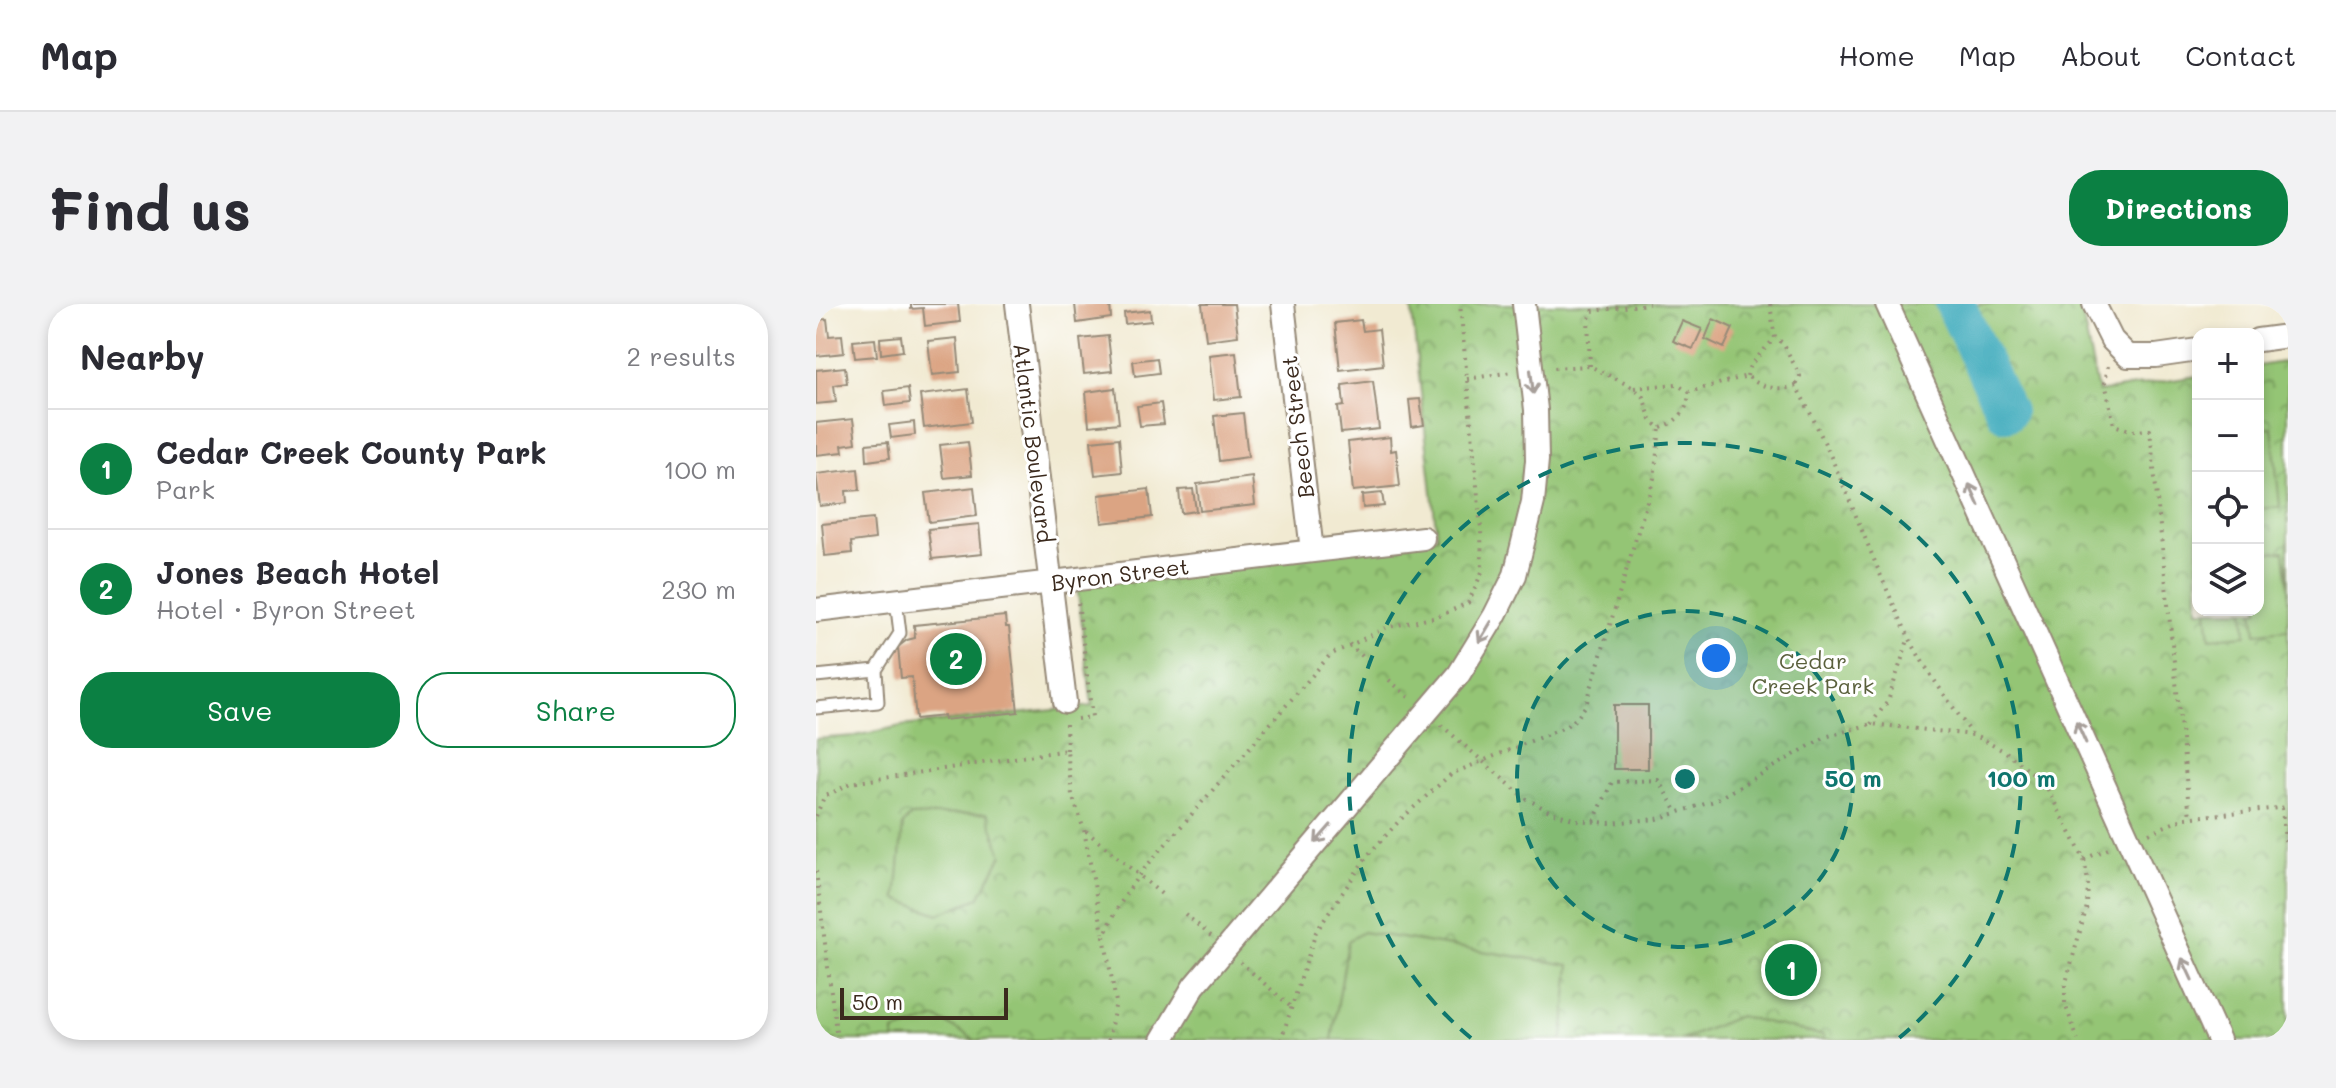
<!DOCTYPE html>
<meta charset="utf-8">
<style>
:root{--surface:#fff;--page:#f2f2f3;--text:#2b2b33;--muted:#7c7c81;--line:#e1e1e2;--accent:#0b8043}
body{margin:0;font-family:Mali,sans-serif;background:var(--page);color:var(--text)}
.controls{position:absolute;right:24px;top:24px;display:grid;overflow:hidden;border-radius:16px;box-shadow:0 4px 12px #0003}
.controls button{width:72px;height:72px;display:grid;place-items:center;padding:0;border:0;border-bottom:2px solid var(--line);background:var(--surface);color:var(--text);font:40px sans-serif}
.scale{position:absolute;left:24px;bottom:20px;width:168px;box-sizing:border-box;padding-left:8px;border:4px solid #3b2a1e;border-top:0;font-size:22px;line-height:28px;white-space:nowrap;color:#3b2a1e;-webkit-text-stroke:6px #fff;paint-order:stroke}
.you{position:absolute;left:900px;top:354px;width:28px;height:28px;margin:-20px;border:6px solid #fff;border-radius:50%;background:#1a73e8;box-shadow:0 0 0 12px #1a73e833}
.badge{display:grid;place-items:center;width:52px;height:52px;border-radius:50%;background:var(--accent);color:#fff;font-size:26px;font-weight:700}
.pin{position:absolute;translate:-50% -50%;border:4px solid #fff;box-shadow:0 2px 8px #0006}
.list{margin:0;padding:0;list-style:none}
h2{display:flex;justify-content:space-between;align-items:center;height:104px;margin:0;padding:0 32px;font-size:34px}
h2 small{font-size:26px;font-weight:400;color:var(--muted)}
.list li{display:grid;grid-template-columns:52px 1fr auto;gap:24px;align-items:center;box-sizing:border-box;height:120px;padding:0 32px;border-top:2px solid var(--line)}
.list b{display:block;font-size:30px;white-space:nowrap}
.list p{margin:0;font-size:26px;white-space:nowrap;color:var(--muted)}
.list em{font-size:26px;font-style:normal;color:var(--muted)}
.actions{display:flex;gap:16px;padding:24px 32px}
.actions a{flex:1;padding:18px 0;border:2px solid var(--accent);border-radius:32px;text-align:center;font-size:28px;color:var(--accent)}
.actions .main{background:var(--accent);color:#fff}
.icon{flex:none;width:44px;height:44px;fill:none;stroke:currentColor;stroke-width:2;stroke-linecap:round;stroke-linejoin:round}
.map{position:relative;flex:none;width:1472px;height:736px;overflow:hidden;border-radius:32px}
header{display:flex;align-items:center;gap:48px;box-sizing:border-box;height:112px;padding:0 40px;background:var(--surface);border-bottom:2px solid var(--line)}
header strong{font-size:38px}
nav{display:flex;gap:44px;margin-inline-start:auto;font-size:28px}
.intro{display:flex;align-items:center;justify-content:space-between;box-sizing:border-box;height:192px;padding:0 48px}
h1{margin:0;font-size:56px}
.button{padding:20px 36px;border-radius:32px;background:var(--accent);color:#fff;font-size:28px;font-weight:700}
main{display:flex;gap:48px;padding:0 48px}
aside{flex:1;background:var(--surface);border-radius:32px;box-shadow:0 4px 12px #0003}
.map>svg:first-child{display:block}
.park{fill:url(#park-crowns);stroke:#68784a;stroke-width:2}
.pitch{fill:#94c575;stroke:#68784a;stroke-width:2}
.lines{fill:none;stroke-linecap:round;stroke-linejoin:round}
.river{stroke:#3daabc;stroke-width:40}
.building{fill:#dba483}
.lane-casing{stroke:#968a78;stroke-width:15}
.street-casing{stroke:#968a78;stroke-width:26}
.path{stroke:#968a78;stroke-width:4;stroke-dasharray:2 6;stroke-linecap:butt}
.lane{stroke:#fff;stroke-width:11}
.street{stroke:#fff;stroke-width:22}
.oneway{stroke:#a79f9a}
.ring{fill:none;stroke:#0f766e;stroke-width:4;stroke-dasharray:14 10}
.labels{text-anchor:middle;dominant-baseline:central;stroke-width:6;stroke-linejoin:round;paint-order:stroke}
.street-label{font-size:22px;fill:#3b2a1e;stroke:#fff}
.park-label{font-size:22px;fill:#5a603c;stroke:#fff}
.centre{fill:#0f766e;stroke:#fff;stroke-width:4}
.ring-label{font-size:24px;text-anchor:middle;font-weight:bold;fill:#0f766e;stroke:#fff;stroke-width:6;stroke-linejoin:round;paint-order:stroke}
</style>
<header>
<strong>Map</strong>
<nav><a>Home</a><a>Map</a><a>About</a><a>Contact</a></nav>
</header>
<div class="intro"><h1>Find us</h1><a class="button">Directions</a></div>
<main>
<aside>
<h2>Nearby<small>2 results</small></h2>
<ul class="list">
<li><span class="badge">1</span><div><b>Cedar Creek County Park</b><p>Park</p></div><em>100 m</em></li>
<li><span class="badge">2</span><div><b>Jones Beach Hotel</b><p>Hotel · Byron Street</p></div><em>230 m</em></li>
</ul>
<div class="actions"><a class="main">Save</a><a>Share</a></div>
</aside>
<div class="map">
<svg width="1472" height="736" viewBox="0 0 1472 736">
<defs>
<pattern id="park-crowns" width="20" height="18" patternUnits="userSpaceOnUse" patternTransform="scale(2)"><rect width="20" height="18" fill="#94c575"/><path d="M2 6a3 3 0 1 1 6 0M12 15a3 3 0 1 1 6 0" fill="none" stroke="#7aa05f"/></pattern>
</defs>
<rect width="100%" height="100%" fill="#fff"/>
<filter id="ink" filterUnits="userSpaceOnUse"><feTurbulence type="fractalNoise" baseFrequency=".0125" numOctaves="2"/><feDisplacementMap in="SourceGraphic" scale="16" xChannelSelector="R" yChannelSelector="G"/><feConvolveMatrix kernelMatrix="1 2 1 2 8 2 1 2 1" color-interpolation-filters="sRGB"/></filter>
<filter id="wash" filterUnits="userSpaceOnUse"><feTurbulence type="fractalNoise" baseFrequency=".006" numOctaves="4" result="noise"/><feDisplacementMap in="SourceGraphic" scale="32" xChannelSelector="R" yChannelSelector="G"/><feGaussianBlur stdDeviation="1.8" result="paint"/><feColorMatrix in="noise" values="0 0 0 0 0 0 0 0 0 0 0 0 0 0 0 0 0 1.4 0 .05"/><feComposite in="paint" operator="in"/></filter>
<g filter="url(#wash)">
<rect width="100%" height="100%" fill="#f1ead2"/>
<path class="park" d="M595 0H1264L1282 88 1382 72V306H1442V62L1472 57V736H0V435L39 432 85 422 276 402 260 274 621 233Z"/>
<path class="pitch" d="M1456 123 1464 203 1442 205V125Z
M1468 247 1472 285V326L1440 329 1437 306H1442V249Z
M1391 306H1428L1430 331 1394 334Z
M171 509 186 551 163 594 123 610 80 595 87 520 95 512Z
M547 628 754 661 747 733 745 736H516L532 637Z
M923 712 1008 732V736H866Z
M121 714 159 736H78V728Z"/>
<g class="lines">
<path class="river" d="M1139 0 1190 108"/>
</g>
<g id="blocks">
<path class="building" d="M95 0H142L144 18 109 22 107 4 95 5Z
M259 0H294L295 14 261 19Z
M386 0H418L422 32 390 36Z
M334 6 335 17 309 20 308 9Z
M11 15 13 32 26 31 28 49 0 52V16Z
M897 15 917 24 908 44 889 35Z
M545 16 547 27 563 25 567 61 524 66 519 19Z
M866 17 886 25 877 45 857 37Z
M85 32 87 47 65 50 64 34Z
M292 32 296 67 268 70 264 35Z
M141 34 144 68 116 71 112 37Z
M59 35 61 52 39 54 37 37Z
M420 48 425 93 398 96 393 51Z
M341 54 343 69 319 72 317 57Z
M29 63 31 79 18 81 20 98 0 100V66Z
M557 77 563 125 525 129 522 103 528 102 526 81Z
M92 84 94 99 70 102 68 87Z
M299 84 303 119 273 122 270 88Z
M152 85 156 118 108 124 104 91Z
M604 95 608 121 596 123 593 96Z
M345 99 348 120 324 122 321 102Z
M427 109 432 153 403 157 398 112Z
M37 115 40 139 26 141 27 148 0 151V119Z
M98 118 99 131 75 134 73 121Z
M574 133 575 147 580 146 584 182 537 187 532 138Z
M303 134 306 168 279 171 275 137Z
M72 138 74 154 51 157 50 140Z
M152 138 156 171 128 174 124 141Z
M42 165 44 186 30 187 31 199 4 202 0 170Z
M436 173 439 201 384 207 381 180Z
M158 183 161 212 113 218 109 189Z
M333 185 336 213 286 219 283 191Z
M377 185 380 207 365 209 363 186Z
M566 189 568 202 547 204 546 191Z
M57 215 59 235 35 238 36 249 9 252 6 220Z
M163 220 166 250 116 255 112 225Z
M189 312 190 323H193L202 408 128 416V412L100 415 96 373 85 374 82 343 91 336 99 334 98 321Z
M798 401H832V465H798Z"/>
</g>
</g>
<g filter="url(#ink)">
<use href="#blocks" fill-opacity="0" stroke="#968a78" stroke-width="2"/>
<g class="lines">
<defs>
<path id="lane" d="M0 372 60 366 84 329 80 296
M0 404 62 398 60 366"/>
<path id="street" d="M201 0 249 398
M467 0 496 247
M1071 0 1403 736
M1278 0 1296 36 1312 52H1340L1382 46
M1442 36 1472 32
M0 306 607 234
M346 736 378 682 643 370 679 311 699 271 717 198 721 156 720 106 708 0"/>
</defs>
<use href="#lane" class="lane-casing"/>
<use href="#street" class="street-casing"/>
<path class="path" d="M954 0 959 34 967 39 984 72 980 82
M774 62 772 16 777 7 833 0
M1292 62 1289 78 1298 121 1316 127 1334 126 1374 513
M931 72 934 61 959 34
M651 75 696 68
M818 84 860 80 873 88 931 72C945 84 963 87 980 82 1025 163 1052 251 1093 333 1110 368 1134 398 1156 430
M845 124C863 116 872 107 873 88
M533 340 556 361
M573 376 596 396
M261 415 276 413 262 297
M250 420 251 446
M1055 420 1072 397 1093 333
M625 421 709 494 735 508 760 516 793 519 841 515 898 497 1009 433 1055 420 1157 431 1190 448 1229 480 1268 555 1272 578 1271 602 1249 682V700L1262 736
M1466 504 1469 537
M0 512 8 493 35 479 251 446 256 491 268 526 287 629
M778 517 796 478 842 476 861 508
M270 527 349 593
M1333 529 1369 514 1472 503
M1268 555 1292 545
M0 567 21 736
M369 610 395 632
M424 658 475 703
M292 736 300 698 288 632 302 603 322 572 514 351 572 323 621 313 652 299 666 268 665 225 644 0
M465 736 500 628 552 551 584 516 635 470 749 423 761 414 770 401 838 174 844 124 835 116 827 93 818 84 774 62 736 64"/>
<use href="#lane" class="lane"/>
<use href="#street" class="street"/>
</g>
<defs><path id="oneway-shaft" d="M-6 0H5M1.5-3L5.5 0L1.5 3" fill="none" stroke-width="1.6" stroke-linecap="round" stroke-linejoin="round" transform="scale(2)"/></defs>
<g class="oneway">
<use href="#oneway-shaft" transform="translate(716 78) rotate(83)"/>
<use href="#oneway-shaft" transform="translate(1158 191) rotate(-114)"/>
<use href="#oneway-shaft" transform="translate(669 328) rotate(121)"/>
<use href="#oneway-shaft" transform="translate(1265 428) rotate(-114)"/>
<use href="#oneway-shaft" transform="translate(507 530) rotate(131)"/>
<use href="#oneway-shaft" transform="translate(1371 665) rotate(-115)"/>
</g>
</g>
<circle cx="869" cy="475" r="168" fill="#0f766e" fill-opacity=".12"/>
<g class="ring">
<circle cx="869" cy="475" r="168"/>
<path d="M655 734A336 336 0 1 1 1083 734"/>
</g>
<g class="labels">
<g class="street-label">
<text transform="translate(481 123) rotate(-97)">Beech Street</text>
<text transform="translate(218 139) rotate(83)">Atlantic Boulevard</text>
<text transform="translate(304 270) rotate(-7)">Byron Street</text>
</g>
<g class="park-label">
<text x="997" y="356">Cedar<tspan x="997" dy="25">Creek Park</tspan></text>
</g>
</g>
<circle cx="869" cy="475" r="12" class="centre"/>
<g class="ring-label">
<text x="1037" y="483">50 m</text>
<text x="1205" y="483">100 m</text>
</g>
</svg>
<div class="controls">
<button>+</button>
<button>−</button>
<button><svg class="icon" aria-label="locate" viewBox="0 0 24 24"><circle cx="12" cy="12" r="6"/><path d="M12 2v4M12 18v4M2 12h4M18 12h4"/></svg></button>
<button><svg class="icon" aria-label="layers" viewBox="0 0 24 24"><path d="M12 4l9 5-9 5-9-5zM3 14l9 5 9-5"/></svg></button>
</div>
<div class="scale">50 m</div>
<div class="you"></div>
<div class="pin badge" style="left:975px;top:666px">1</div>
<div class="pin badge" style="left:140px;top:355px">2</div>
</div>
</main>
